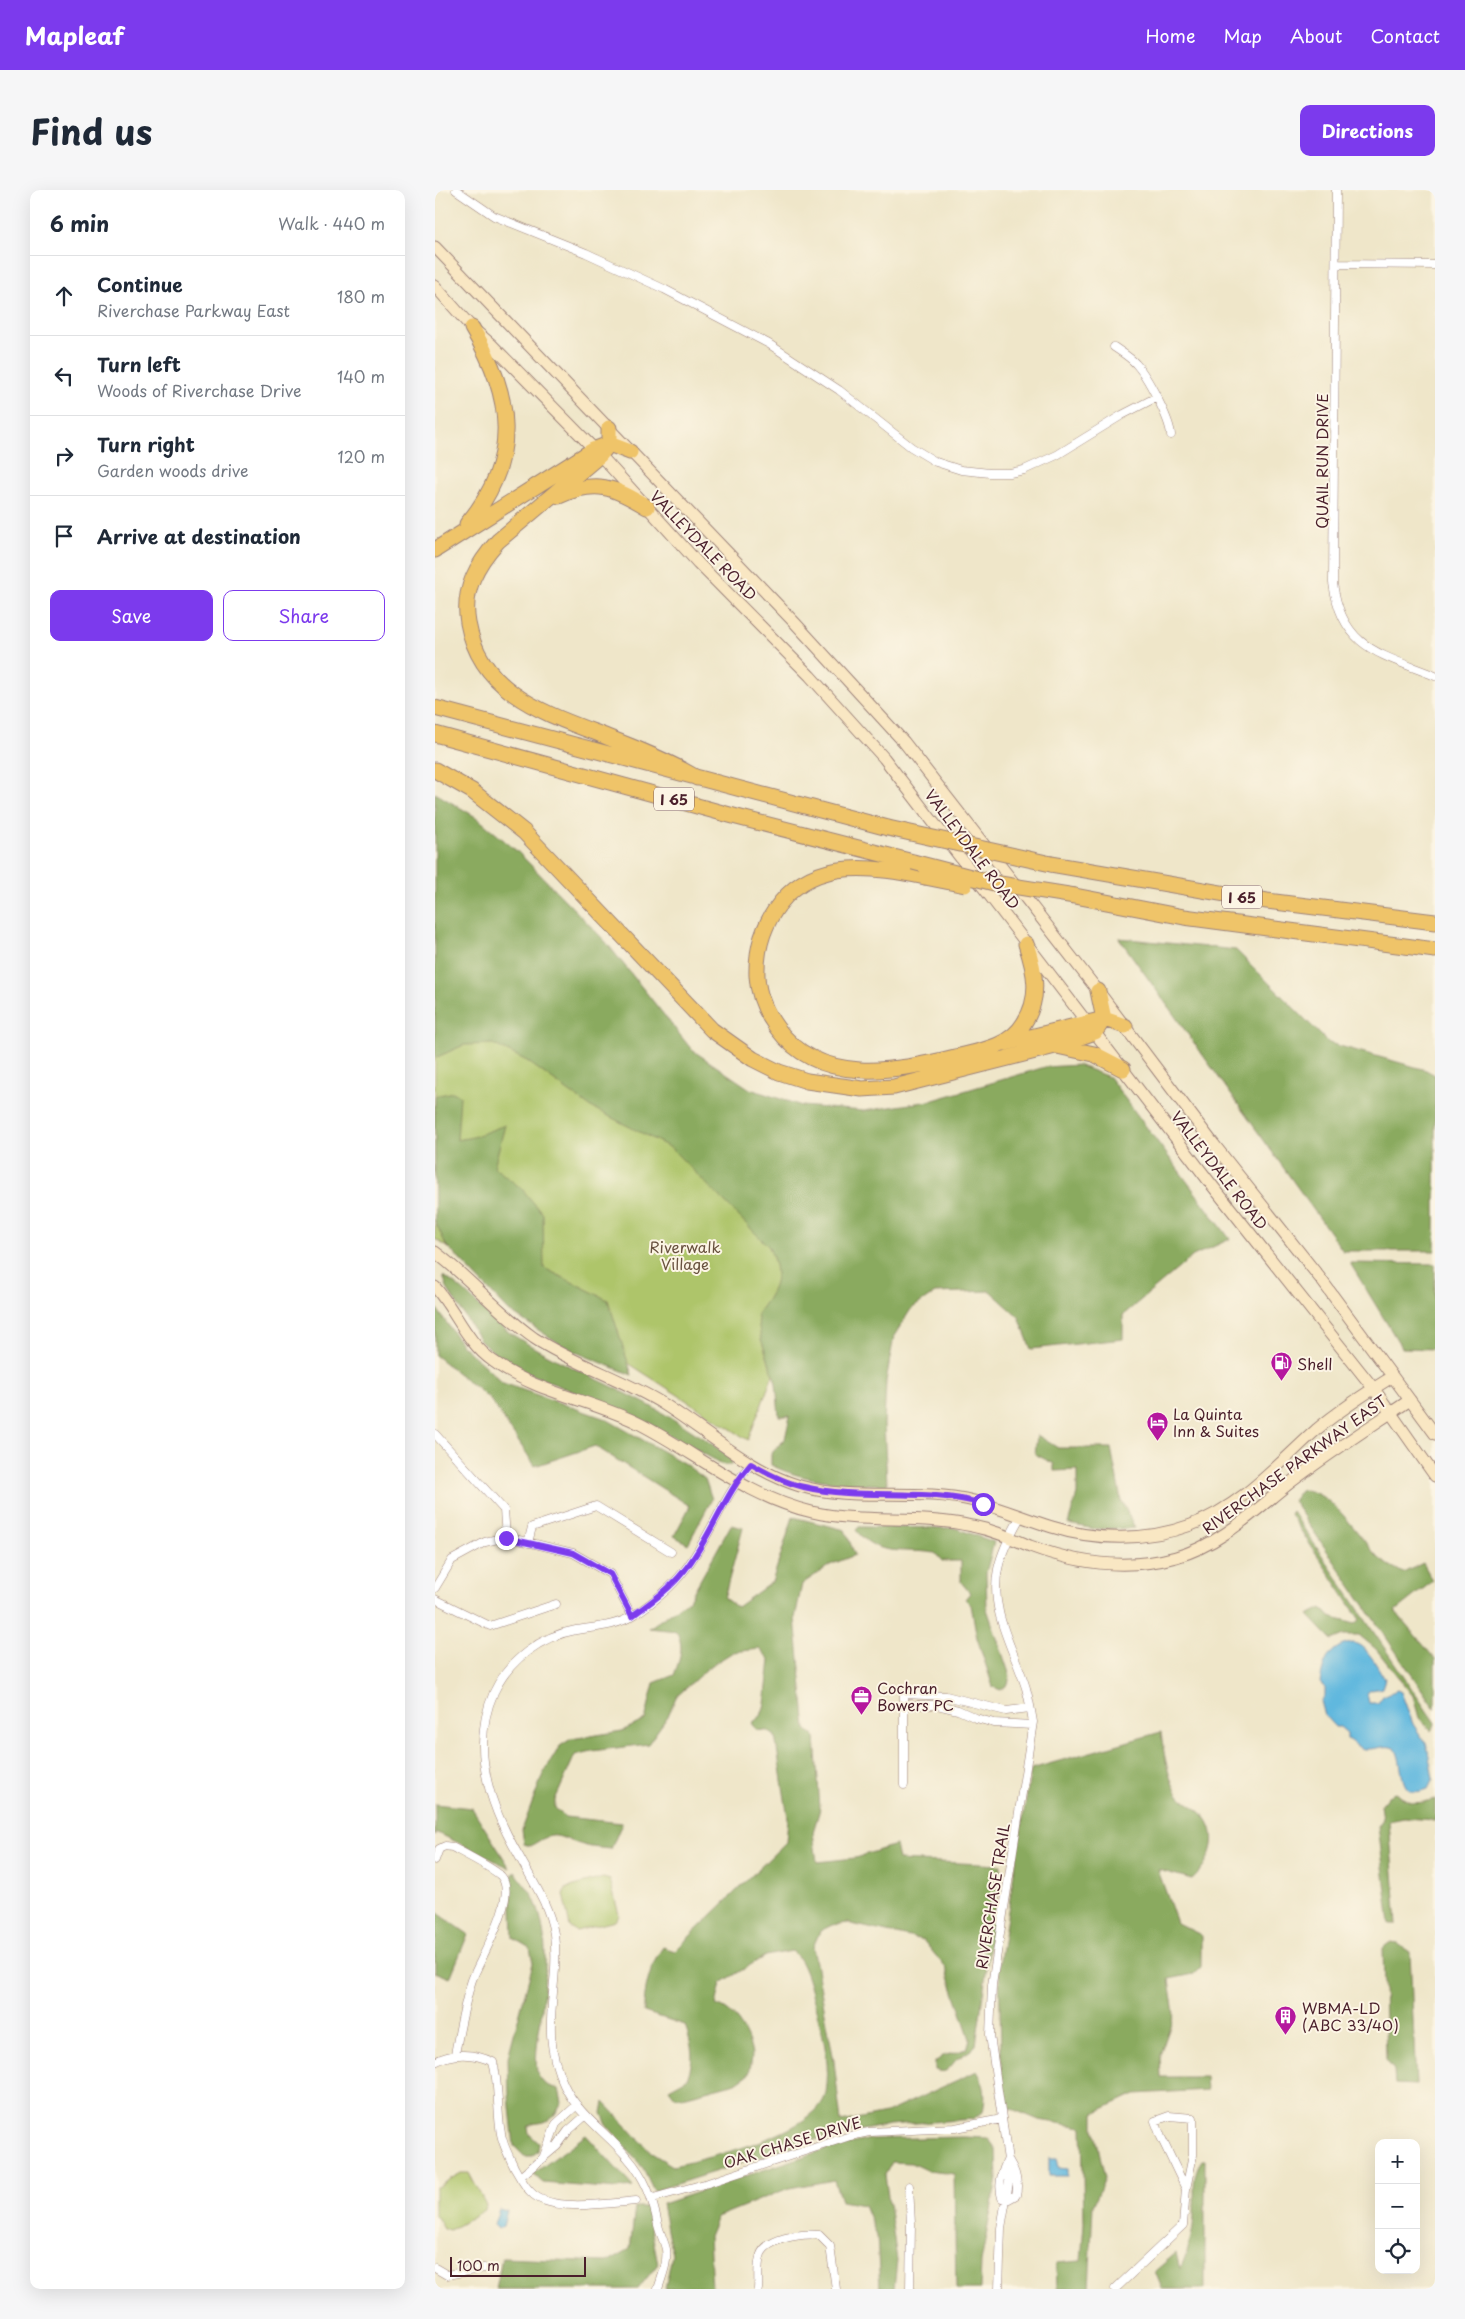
<!DOCTYPE html>
<meta charset="utf-8">
<style>
:root{--surface:#fff;--page:#f6f6f7;--text:#1f2937;--muted:#747a83;--line:#e0e1e3;--accent:#7c3aed}
body{margin:0;font-family:"Playpen Sans",sans-serif;background:var(--page);color:var(--text)}
.controls{position:absolute;right:15px;bottom:15px;display:grid;overflow:hidden;border-radius:10px;box-shadow:0 5px 20px #0002}
.controls button{width:45px;height:45px;display:grid;place-items:center;padding:0;border:0;border-bottom:1px solid var(--line);background:var(--surface);color:var(--text);font:25px sans-serif}
.scale{position:absolute;left:15px;bottom:12px;width:136px;box-sizing:border-box;padding-left:5px;border:2px solid #4a1f2b;border-top:0;font-size:14px;line-height:18px;white-space:nowrap;color:#4a1f2b;-webkit-text-stroke:4px #fcf5e5;paint-order:stroke}
.stop{position:absolute;width:15px;height:15px;margin:-11px;border:4px solid #7c3aed;border-radius:50%;background:#fff}
.stop.end{background:#7c3aed;border-color:#fff;box-shadow:0 1px 5px #0008}
.list{margin:0;padding:0;list-style:none}
h2{display:flex;justify-content:space-between;align-items:center;height:65px;margin:0;padding:0 20px;font-size:21px}
h2 small{font-size:16px;font-weight:400;color:var(--muted)}
.list li{display:grid;grid-template-columns:32px 1fr auto;gap:15px;align-items:center;box-sizing:border-box;height:80px;padding:0 20px;border-top:1px solid var(--line)}
.list b{display:block;font-size:19px;white-space:nowrap}
.list p{margin:0;font-size:16px;white-space:nowrap;color:var(--muted)}
.list em{font-size:16px;font-style:normal;color:var(--muted)}
.actions{display:flex;gap:10px;padding:15px 20px}
.actions a{flex:1;padding:11px 0;border:1px solid var(--accent);border-radius:10px;text-align:center;font-size:18px;color:var(--accent)}
.actions .main{background:var(--accent);color:#fff}
.icon{flex:none;width:28px;height:28px;fill:none;stroke:currentColor;stroke-width:2;stroke-linecap:round;stroke-linejoin:round}
.map{position:relative;flex:none;width:1000px;height:2099px;overflow:hidden;border-radius:10px}
header{display:flex;align-items:center;gap:30px;box-sizing:border-box;height:70px;padding:0 25px;background:var(--accent);color:#fff}
header strong{font-size:24px}
nav{display:flex;gap:28px;margin-inline-start:auto;font-size:18px}
.intro{display:flex;align-items:center;justify-content:space-between;box-sizing:border-box;height:120px;padding:0 30px}
h1{margin:0;font-size:35px}
.button{padding:12px 22px;border-radius:10px;background:var(--accent);color:#fff;font-size:18px;font-weight:700}
main{display:flex;gap:30px;padding:0 30px}
aside{flex:1;background:var(--surface);border-radius:10px;box-shadow:0 5px 20px #0002}
.map>svg:first-child{display:block}
.green{fill:#aec56a;stroke:#7c724a}
.forest{fill:#8aaa5e;stroke:#6a6444}
.water{fill:#61b8de;stroke:#566c84}
.lines{fill:none;stroke-linecap:round;stroke-linejoin:round}
.street-casing{stroke:#9c827a;stroke-width:9}
.secondary-casing{stroke:#9c827a;stroke-width:13}
.highway-casing{stroke:#9c827a;stroke-width:17}
.street{stroke:#fff;stroke-width:8}
.secondary{stroke:#f9e7c3;stroke-width:11}
.highway{stroke:#efc469;stroke-width:15}
.highway-bridge-casing{stroke:#9c827a;stroke-width:17;stroke-linecap:butt}
.highway-bridge{stroke:#efc469;stroke-width:15}
.route{stroke:#7c3aed;stroke-width:6}
.labels{text-anchor:middle;dominant-baseline:central;stroke-width:4;stroke-linejoin:round;paint-order:stroke}
.shield{fill:#fcf5e5;stroke:#7f5f63;stroke-width:1}
.shield-label{font-size:14px;font-weight:bold;fill:#4a1f2b}
.street-label{font-size:15px;fill:#4a1f2b;stroke:#fcf5e5}
.park-label{font-size:15px;fill:#68513e;stroke:#fcf5e5}
.poi-label{font-size:15px;fill:#4a1f2b;stroke:#fcf5e5;text-anchor:start}
</style>
<header>
<strong>Mapleaf</strong>
<nav><a>Home</a><a>Map</a><a>About</a><a>Contact</a></nav>
</header>
<div class="intro"><h1>Find us</h1><a class="button">Directions</a></div>
<main>
<aside>
<h2>6 min<small>Walk · 440 m</small></h2>
<ul class="list">
<li><svg class="icon" aria-label="ahead" viewBox="0 0 24 24"><path d="M12 20V5M6 11l6-6 6 6"/></svg><div><b>Continue</b><p>Riverchase Parkway East</p></div><em>180 m</em></li>
<li><svg class="icon" aria-label="left" viewBox="0 0 24 24"><path d="M17 20v-9H6M10 6l-5 5 5 5"/></svg><div><b>Turn left</b><p>Woods of Riverchase Drive</p></div><em>140 m</em></li>
<li><svg class="icon" aria-label="right" viewBox="0 0 24 24"><path d="M7 20v-9h11M14 6l5 5-5 5"/></svg><div><b>Turn right</b><p>Garden woods drive</p></div><em>120 m</em></li>
<li><svg class="icon" aria-label="arrive" viewBox="0 0 24 24"><path d="M6 21V4h12l-3 4 3 4H6"/></svg><div><b>Arrive at destination</b></div></li>
</ul>
<div class="actions"><a class="main">Save</a><a>Share</a></div>
</aside>
<div class="map">
<svg width="1000" height="2099" viewBox="0 0 1000 2099">
<rect width="100%" height="100%" fill="#fcf5e5"/>
<filter id="ink" filterUnits="userSpaceOnUse"><feTurbulence type="fractalNoise" baseFrequency=".02" numOctaves="2"/><feDisplacementMap in="SourceGraphic" scale="10" xChannelSelector="R" yChannelSelector="G"/><feConvolveMatrix kernelMatrix="1 2 1 2 8 2 1 2 1" color-interpolation-filters="sRGB"/></filter>
<filter id="wash" filterUnits="userSpaceOnUse"><feTurbulence type="fractalNoise" baseFrequency=".0096" numOctaves="4" result="noise"/><feDisplacementMap in="SourceGraphic" scale="20" xChannelSelector="R" yChannelSelector="G"/><feGaussianBlur stdDeviation="1.12" result="paint"/><feColorMatrix in="noise" values="0 0 0 0 0 0 0 0 0 0 0 0 0 0 0 0 0 1.4 0 .05"/><feComposite in="paint" operator="in"/></filter>
<g filter="url(#wash)">
<rect width="100%" height="100%" fill="#efe6c9"/>
<path class="green" d="M0 824 409 1000 313 1250 0 1049Z
M168 1688 175 1690 184 1725 180 1731 141 1741 135 1737 128 1704 132 1698Z
M26 1983H34L51 2015 50 2020 15 2040 8 2039 0 2025V1998Z"/>
<path class="forest" d="M0 603 41 627 83 662 170 751 257 860 315 899 367 916 429 921 495 911 610 877 643 875 674 887 795 1049 758 1066 688 1125V1149L596 1159 584 1127 555 1101 500 1103 476 1119 459 1146 451 1191 449 1234 452 1295C412 1293 372 1293 336 1275V1264L350 1249 355 1226H344L341 1193 326 1149 322 1124C341 1098 347 1089 334 1057L236 958 154 916 92 871 58 854 29 855 0 868Z
M684 748 801 760 894 853 991 880 1000 885V1061H908Z
M18 902 25 906 22 950 38 947 70 935 59 977 87 999 108 1024 109 1078 173 1110 197 1185 133 1159 74 1121 11 1055 0 1031V906Z
M915 1073 1000 1074V1159L967 1158Z
M8 1086C34 1101 50 1126 75 1143 114 1169 158 1186 200 1208 233 1225 267 1246 296 1268L297 1275H289L200 1226 74 1176 45 1150 13 1100Z
M0 1116 27 1155 68 1193 171 1229 250 1274 270 1289 277 1309 253 1354 239 1346 255 1316 160 1256 100 1276 54 1208 0 1165Z
M602 1245 623 1258H676L686 1310 700 1338 660 1339 633 1334 642 1304V1280L619 1281V1274L600 1264Z
M866 1300C896 1299 923 1346 942 1366 948 1373 960 1378 968 1383L988 1373 998 1391 960 1421 1000 1469V1519L858 1311Z
M857 1321 1000 1533 996 1541 984 1528 978 1506 941 1459 924 1445H909L897 1450 873 1425 887 1418 895 1427 920 1434 925 1430 855 1324Z
M358 1327 410 1340 420 1365 395 1375 367 1394 360 1428 371 1539 380 1547 385 1619 378 1642 382 1672 420 1668 460 1655 463 1670 566 1675 541 1855C535 1862 529 1864 522 1869 514 1877 513 1885 500 1880V1872L508 1866 532 1859 535 1849 511 1778 488 1750 412 1733 397 1735 385 1741 378 1757 399 1871 406 1932 451 1923 542 1881C551 1896 551 1906 548 1922L538 1929 454 1935 386 1948 219 2001 208 1978 172 1935 167 1923 169 1912 218 1964 238 1976C273 1968 383 1943 391 1903 395 1878 390 1851 383 1827 378 1809 372 1773 357 1761L330 1766 286 1793 281 1815C300 1820 314 1845 317 1864 317 1870 315 1878 314 1884L301 1893 248 1907H240L234 1899 252 1889C260 1868 257 1856 250 1835L209 1822C208 1802 216 1773 228 1757L240 1761 351 1652 353 1628 340 1546 333 1541 322 1540 317 1533 326 1526 330 1514 335 1470 325 1459 298 1462 274 1477 241 1507 233 1526 213 1554 157 1561 140 1565 120 1610V1618L130 1627 187 1633 176 1659C167 1658 157 1658 148 1655 122 1648 122 1638 96 1656L89 1654 87 1640 108 1584 125 1556 136 1549 187 1541 210 1530 219 1493 239 1485C245 1469 250 1456 241 1441L214 1438 254 1410 296 1335 308 1338 289 1408 302 1417 337 1392Z
M424 1337 520 1338 559 1352 551 1383 552 1419 575 1486 573 1494 566 1500 558 1497 542 1448 536 1415 530 1409 535 1403 526 1392V1371H507L500 1363C469 1358 442 1368 421 1340Z
M726 1542C728 1558 733 1592 744 1605 751 1614 764 1618 770 1627 786 1648 774 1674 757 1689L723 1680 742 1733 766 1745V1777L759 1784 734 1789 739 1825 725 1865 726 1887H771L772 1900 700 1904 659 1923V1938L670 1988 658 2016 654 2099H622L621 2073 646 2071 649 2033 647 1937 604 1930 572 1917 567 1901 564 1776 596 1579Z
M960 1603C977 1614 980 1615 1000 1609V1630L969 1628 954 1631 962 1734H955L943 1636 948 1629 946 1615 953 1606Z
M0 1614 37 1618 75 1678 3 1643 0 1645Z
M80 1681C85 1689 91 1696 96 1703 117 1742 110 1793 105 1835 103 1847 99 1875 103 1885 108 1895 114 1896 124 1899L127 1913C122 1921 119 1929 109 1932 102 1934 99 1932 93 1937L94 1944 104 1953 103 1961 97 1966H89L79 1956 74 1907 73 1867 98 1773 95 1758 78 1748 76 1688Z
M0 1721 33 1744 15 1788 0 1782Z
M954 1753 963 1754 975 1762 981 1895 960 1894 959 1880 951 1870 948 1758Z
M151 1945 198 1997 182 1999 108 1993 98 1984Z
M529 1947 553 1948 561 1959 562 1989 546 2072 545 2099H521L519 1984 493 1981 476 1973 457 1972 450 1985 462 2070 459 2099H445L442 2046 429 2015 406 2011 399 1990 354 1998 282 2027 274 2046 277 2099H230L237 2065 227 2014 391 1959 436 1949Z
M767 1970H770V2099H727L720 2081 741 2063 745 2079C754 2060 759 2041 759 2019 760 2001 756 1986 767 1970Z
M200 2017H212L223 2074 203 2099H61L67 2068 172 2072 195 2059Z"/>
<path class="water" d="M917 1453C932 1454 942 1477 950 1489L947 1498 936 1500 932 1503 934 1513H943L948 1506 962 1500 966 1502 978 1534 992 1555 998 1589 993 1599C960 1612 971 1575 960 1558 950 1554 940 1560 930 1559 921 1558 919 1551 912 1549V1543L905 1537H900L890 1526 886 1511 890 1506V1498L885 1493C888 1473 894 1456 917 1453Z
M614 1968H622L624 1978 632 1979V1986H614Z
M64 2019 72 2021 68 2036 63 2039 59 2034Z"/>
</g>
<g filter="url(#ink)">
<g class="lines">
<defs>
<path id="street" d="M21 0 59 26 151 63 229 99 334 154 404 200 476 257 501 272 526 280 555 283H575L589 280 622 265 687 225 720 208
M901 0 898 393C907 459 946 464 1000 486
M901 74 1000 75
M679 157C686 162 695 167 701 174 712 186 735 229 736 245
M0 1244 69 1320 71 1347
M93 1353 97 1337 161 1316 236 1362
M0 1398 17 1370 50 1352 71 1347 138 1363 175 1384 197 1426
M0 1409 55 1436 121 1414
M469 1515H502L523 1520 541 1528 559 1533 597 1535
M469 1595V1504L511 1506 571 1521 595 1518
M0 1670 4 1659 10 1656 17 1657C28 1663 58 1678 66 1686 84 1706 45 1768 37 1790 29 1814 25 1839 20 1864
M0 1872C18 1862 39 1863 58 1872 64 1894 62 1915 65 1937 66 1951 73 1964 79 1977 84 1986 90 1998 99 2005 120 2022 174 2013 201 2011
M734 1926 758 1928V1965L751 1999 726 1947 720 1931Z
M109 1966 121 1934 142 1915
M85 1987 122 1956 133 1941 150 1926
M474 1996 476 2034 475 2099
M218 2008 273 1993 415 1946 434 1942 520 1938 567 1929
M572 2010 581 2005C584 1992 581 1982 574 1971
M572 2010 567 2008C563 1995 566 1983 572 1971
M0 2078 12 2085 49 2078
M223 2099C227 2086 233 2073 231 2059 229 2051 225 2043 223 2035 218 2009 210 1987 192 1967 171 1942 143 1925 129 1895 102 1839 126 1799 119 1744 114 1714 98 1692 84 1666 55 1617 34 1558 59 1502 74 1470 106 1446 141 1440 160 1437 182 1436 199 1425 217 1413 236 1398 249 1381 275 1348 288 1306 316 1274
M323 2099C324 2089 322 2077 325 2067 329 2048 368 2043 384 2045L395 2056 401 2099
M564 2099 566 2038 574 1992 573 1970 555 1845 557 1795 598 1532C596 1520 594 1509 591 1498 579 1459 554 1422 563 1379 567 1360 576 1343 586 1326
M680 2099 748 2035 751 1999"/>
<path id="secondary" d="M0 57 360 433 469 552 663 801 777 952 885 1088 1000 1244
M0 96 37 138 57 155 165 265 263 373 375 486 449 568 776 994 939 1199 1000 1286
M0 1062C35 1088 63 1123 99 1148 140 1175 189 1189 230 1215 274 1243 315 1281 365 1296 419 1312 483 1297 539 1311 565 1318 591 1329 617 1337 661 1351 712 1351 756 1335 807 1316 842 1275 881 1240 905 1220 931 1203 957 1187
M0 1097C21 1121 31 1152 58 1171 101 1203 158 1210 205 1234 263 1264 312 1307 377 1322 430 1334 485 1324 537 1336 558 1340 576 1348 595 1356 643 1374 691 1381 741 1367 787 1354 819 1321 856 1292 895 1262 935 1237 975 1210"/>
<path id="highway" d="M174 238V254L165 265 63 351C42 374 27 400 33 433 46 505 113 524 172 547 203 559 233 571 262 588
M124 306C161 289 179 297 212 317
M32 334C86 270 78 206 37 138
M0 360 158 260 174 254 195 262
M0 518 453 638
M0 544 302 627 478 672
M0 580 37 601 89 642 277 840 318 869 344 882 372 891 427 899 459 897 620 856 660 842 669 829 663 801
M616 674 832 711 1000 732
M490 687C441 677 382 667 346 712 329 733 321 759 322 786 323 804 331 823 342 838 384 896 461 882 520 867 545 861 575 857 589 833 606 807 600 781 591 754
M640 706 749 727 1000 760
M571 853 669 829 690 836
M622 856 659 864 688 879"/>
</defs>
<use href="#street" class="street-casing"/>
<use href="#secondary" class="secondary-casing"/>
<use href="#highway" class="highway-casing"/>
<use href="#street" class="street"/>
<use href="#secondary" class="secondary"/>
<use href="#highway" class="highway"/>
<defs>
<path id="highway-bridge" d="M453 638 616 674
M478 672 559 693 640 706
M490 687 530 695"/>
</defs>
<use href="#highway-bridge" class="highway-bridge-casing"/>
<use href="#highway-bridge" class="highway-bridge"/>
</g>
</g>
<g class="lines" filter="url(#ink)">
<path class="route" d="M71 1348 138 1363 175 1384 197 1426C215 1413 235 1399 249 1381 276 1348 288 1306 316 1274 333 1284 350 1293 369 1297 428 1311 489 1297 548 1314"/>
</g>
<defs>
<symbol id="fuel-pin" viewBox="-11 -11 22 30"><path d="M0 17L-7.5 6A9.5 9.5 0 1 1 7.5 6Z" fill="#b5179e" stroke="#fcf5e5"/><path d="M-5.5-6h7V0h2V4h1.3V-2.5L3-4.5l.8-.8L6-3V5H2.5V1h-1V6h-7ZM-4.2-4.7v3.2H.2V-4.7Z" fill="#fff"/></symbol>
<symbol id="hotel-pin" viewBox="-11 -11 22 30"><path d="M0 17L-7.5 6A9.5 9.5 0 1 1 7.5 6Z" fill="#b5179e" stroke="#fcf5e5"/><path d="M-6-4.5h1.5V1H6V5H4.5V3h-9V5H-6ZM-4 0a1.8 1.8 0 1 1 3.6 0ZM.5 0V-2.5h3Q6-2.5 6 0Z" fill="#fff"/></symbol>
<symbol id="office-pin" viewBox="-11 -11 22 30"><path d="M0 17L-7.5 6A9.5 9.5 0 1 1 7.5 6Z" fill="#b5179e" stroke="#fcf5e5"/><path d="M-6-3h4V-5.5h4V-3h4V5H-6ZM-1-4.5V-3h2v-1.5ZM-6 0V1H6V0Z" fill="#fff"/></symbol>
<symbol id="building-pin" viewBox="-11 -11 22 30"><path d="M0 17L-7.5 6A9.5 9.5 0 1 1 7.5 6Z" fill="#b5179e" stroke="#fcf5e5"/><path d="M-4-6H4V6H1V3H-1V6H-4ZM-2.5-4.3h1.7v1.8h-1.7ZM.8-4.3h1.7v1.8H.8ZM-2.5-1h1.7V.8h-1.7ZM.8-1h1.7V.8H.8Z" fill="#fff"/></symbol>
</defs>
<g fill-rule="evenodd">
<use href="#fuel-pin" x="834" y="1160" width="25" height="34"/>
<use href="#hotel-pin" x="710" y="1220" width="25" height="34"/>
<use href="#office-pin" x="414" y="1494" width="25" height="34"/>
<use href="#building-pin" x="838" y="1814" width="25" height="34"/>
</g>
<g class="labels">
<g class="shield">
<rect x="219" y="597.5" width="40" height="23" rx="4"/>
<rect x="787" y="695.5" width="40" height="23" rx="4"/>
</g>
<g class="shield-label">
<text x="239" y="609">I 65</text>
<text x="807" y="707">I 65</text>
</g>
<g class="street-label">
<text transform="translate(886 271) rotate(-90)">QUAIL RUN DRIVE</text>
<text transform="translate(269 355) rotate(46)">VALLEYDALE ROAD</text>
<text transform="translate(538 659) rotate(53)">VALLEYDALE ROAD</text>
<text transform="translate(785 980) rotate(52)">VALLEYDALE ROAD</text>
<text transform="translate(859 1274) rotate(-36)">RIVERCHASE PARKWAY EAST</text>
<text transform="translate(557 1706) rotate(-81)">RIVERCHASE TRAIL</text>
<text transform="translate(357 1952) rotate(-17)">OAK CHASE DRIVE</text>
</g>
<g class="park-label">
<text x="250" y="1056">Riverwalk<tspan x="250" dy="17">Village</tspan></text>
</g>
<g class="poi-label">
<text x="862" y="1173">Shell</text>
<text x="738" y="1223">La Quinta<tspan x="738" dy="17">Inn &amp; Suites</tspan></text>
<text x="442" y="1497">Cochran<tspan x="442" dy="17">Bowers PC</tspan></text>
<text x="867" y="1817">WBMA-LD<tspan x="867" dy="17">(ABC 33/40)</tspan></text>
</g>
</g>
</svg>
<div class="controls">
<button>+</button>
<button>−</button>
<button><svg class="icon" aria-label="locate" viewBox="0 0 24 24"><circle cx="12" cy="12" r="6"/><path d="M12 2v4M12 18v4M2 12h4M18 12h4"/></svg></button>
</div>
<div class="scale">100 m</div>
<div class="stop" style="left:548px;top:1314px"></div>
<div class="stop end" style="left:71px;top:1348px"></div>
</div>
</main>
